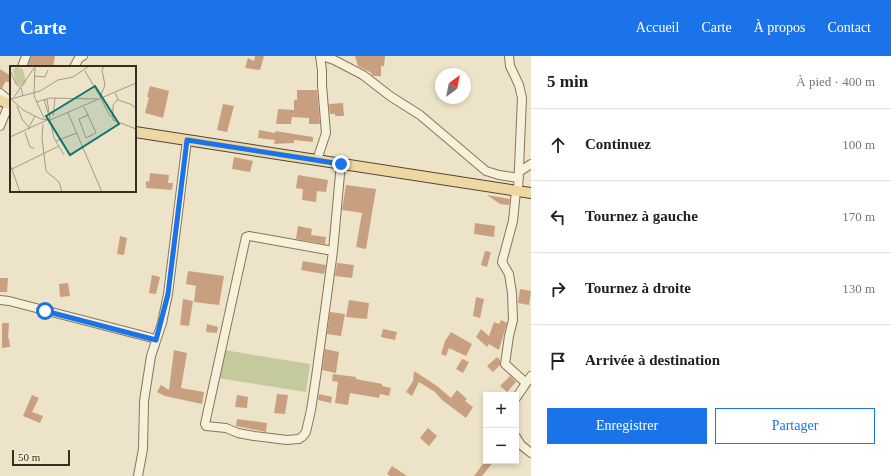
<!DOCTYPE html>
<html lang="fr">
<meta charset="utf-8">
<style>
:root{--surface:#fff;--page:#f2f2f2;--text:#202124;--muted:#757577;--line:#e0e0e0;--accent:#1a73e8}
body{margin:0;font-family:"Times New Roman",serif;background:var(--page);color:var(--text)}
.controls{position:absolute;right:12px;bottom:12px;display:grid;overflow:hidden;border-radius:0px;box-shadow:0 2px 6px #0003}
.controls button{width:36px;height:36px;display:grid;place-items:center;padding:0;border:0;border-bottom:1px solid var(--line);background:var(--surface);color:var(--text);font:20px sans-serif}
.compass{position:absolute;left:435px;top:12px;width:36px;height:36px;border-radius:50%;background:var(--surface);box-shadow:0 2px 6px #0003;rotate:32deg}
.scale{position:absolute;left:12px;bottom:10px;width:58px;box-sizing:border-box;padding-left:4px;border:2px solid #392d21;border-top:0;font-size:11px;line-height:14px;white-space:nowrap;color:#392d21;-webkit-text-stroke:3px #f4edd8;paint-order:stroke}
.stop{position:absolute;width:12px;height:12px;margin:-9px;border:3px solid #1a73e8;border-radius:50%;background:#fff}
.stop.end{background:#1a73e8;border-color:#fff;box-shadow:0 1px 4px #0008}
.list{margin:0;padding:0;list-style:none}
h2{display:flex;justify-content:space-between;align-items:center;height:52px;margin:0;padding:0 16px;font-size:17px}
h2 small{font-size:13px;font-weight:400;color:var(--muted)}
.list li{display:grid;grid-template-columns:26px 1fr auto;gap:12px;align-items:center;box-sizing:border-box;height:72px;padding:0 16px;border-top:1px solid var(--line)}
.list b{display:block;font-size:15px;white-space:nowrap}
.list em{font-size:13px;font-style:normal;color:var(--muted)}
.actions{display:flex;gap:8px;padding:12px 16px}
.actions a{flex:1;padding:9px 0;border:1px solid var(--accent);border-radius:0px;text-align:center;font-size:14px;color:var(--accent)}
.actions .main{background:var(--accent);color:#fff}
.icon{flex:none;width:22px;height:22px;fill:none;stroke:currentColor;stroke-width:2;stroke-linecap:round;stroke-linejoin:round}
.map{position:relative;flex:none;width:531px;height:420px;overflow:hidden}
header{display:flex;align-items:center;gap:24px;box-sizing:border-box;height:56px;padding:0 20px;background:var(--accent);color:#fff}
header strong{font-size:19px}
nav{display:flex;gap:22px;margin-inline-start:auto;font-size:14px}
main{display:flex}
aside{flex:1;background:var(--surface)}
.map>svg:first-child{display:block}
.green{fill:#c4ca9c}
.building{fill:#c8a080}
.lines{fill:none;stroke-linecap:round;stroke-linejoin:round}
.minor-casing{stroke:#88755e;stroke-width:10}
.major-casing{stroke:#564432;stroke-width:12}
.minor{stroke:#f7f0db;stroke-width:8}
.major{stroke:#edd8a3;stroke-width:10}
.route{stroke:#1a73e8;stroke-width:5}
.inset-road{fill:none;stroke:#a49a85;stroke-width:1}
.view{fill:#0f766e;fill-opacity:0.15;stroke:#0f766e;stroke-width:2}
.inset-edge{fill:none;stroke:#392d21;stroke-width:2}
</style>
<header>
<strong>Carte</strong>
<nav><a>Accueil</a><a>Carte</a><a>À propos</a><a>Contact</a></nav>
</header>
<main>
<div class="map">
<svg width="531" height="420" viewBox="0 0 531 420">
<rect width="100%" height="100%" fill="#ece3c8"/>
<path class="green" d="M224 294 310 308 306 336 218 322Z"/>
<path class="building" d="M31 0H55L53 11H28Z
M255 0H264L260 14 245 12 248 2 254 5Z
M355 0H385L384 10H381V20H373L370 16 358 10Z
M0 13 11 20V28L6 25 2 32H0Z
M150 30 169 35 163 62 145 57 149 41H147Z
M297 34H317L320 68H309V62L292 61 291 68H276L278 53 294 54V44H297Z
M343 47 344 60H335V58H330L329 48Z
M223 48 234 50 227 76 217 74Z
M259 74 275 77V75L313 81V86L294 84V87L274 88 275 84 258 82Z
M234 101 253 105 250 116 232 113Z
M150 117 169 119 168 127H173L172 134 146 132V125L149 126Z
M298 119 328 124 326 136 317 135 316 146 302 144 303 133 296 132Z
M346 129 376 133 366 193 356 191 362 157 342 154Z
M487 139 510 143 509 149 500 148Z
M475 167 495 170 494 181 474 178Z
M298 170 312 173 311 179 326 181 325 188 296 183Z
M120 180 127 182 124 199 117 198Z
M485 195 491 196 487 211 481 209Z
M303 205 326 209 324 218 301 214Z
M337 207 354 209 352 222 335 220Z
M188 215 224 220 219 249 194 246 196 230 186 228Z
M152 219 160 221 156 238 149 237Z
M0 222H8L7 236H0Z
M68 227 70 240 60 241 59 228Z
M520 233 531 235 529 249 518 247Z
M476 241 484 243 480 262 473 260Z
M183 243 193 245 189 270 180 269Z
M349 244 369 247 367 263 346 261Z
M330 256 345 258 341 280 327 278Z
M501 264 507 267 499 294 489 288 487 291 476 281 481 273 489 280 494 266 499 268Z
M2 267H9L8 283 9 282 10 291 2 292Z
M207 268 218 271 217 277 206 276Z
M383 273 397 276 395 284 381 281Z
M451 276 472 288 466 300 449 292 446 300 441 298 445 285Z
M325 293 339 296 336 317 322 314Z
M174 294 187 297 181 332 204 336 202 348 165 340 157 336 161 329 169 334Z
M497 301 500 304V309L493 316 487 310Z
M462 303 469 306 463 317 456 313Z
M414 315 437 330 451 342 457 334 467 343 465 345 473 351 466 362 442 344 435 336 419 326 412 340 406 336 413 325Z
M333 318 356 321V323L382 328V330L391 332 389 340 380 338 379 342 350 337 348 349 335 347 338 326 332 325Z
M510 320 516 326 507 336 500 330Z
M277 338 288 339 285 358 274 357Z
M319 338 332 341 331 347 318 344Z
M32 339 39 342 32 356 43 360 40 367 23 360Z
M237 339 248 341 247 352 235 351Z
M237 363 267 367 266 376 236 370Z
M428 372 437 380 429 390 420 382Z
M485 405H494L482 420H474Z
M392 410 407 420H390L387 418Z"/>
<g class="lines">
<defs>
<path id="minor" d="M322 0 334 4 363 19 390 40 420 59 486 115 499 119 519 122
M509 0 510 10 519 29 522 42 518 135
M22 11 26 0
M74 11 79 2 83 0
M0 37 11 46
M0 70 9 48
M317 104 326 77 322 29V14L320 0
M519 116 531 108
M516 135 513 165 502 206 509 218 512 237 513 264 509 280 505 308 526 327
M333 195 249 180 246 181 205 368 206 370 226 372 238 377 254 380 287 384 299 383 303 380 306 376 311 354 316 321 333 195 341 107
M0 244 9 245 156 283
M516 342 531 320
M516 381 521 389 531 397
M138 420 143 393 144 345 151 300 162 267 168 238 187 84"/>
<path id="major" d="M0 44 11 49
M135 76 531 137"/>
</defs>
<use href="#minor" class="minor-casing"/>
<use href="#major" class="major-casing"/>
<use href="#minor" class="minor"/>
<use href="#major" class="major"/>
</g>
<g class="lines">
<path class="route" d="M45 255 156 284 168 238 187 84 341 108"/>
</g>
<g transform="translate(10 10)">
<rect width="126" height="126" fill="#ece3c8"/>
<path d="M6 1 13 3 16 16 13 20 6 18 3 4Z" fill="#c4ca9c"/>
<path class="inset-road" d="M25 0 24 30 34 52M0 4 6 18 11 22 13 30M75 5 91 32M24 10 35 11 38 4M105 27 108 33 103 39V54L126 63M4 31 24 2M90 31 95 19 92 4 94 0M0 32 13 44 31 53 40 54 126 17M1 33 30 25 48 14 63 11 79 0M34 33 38 47M37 33 40 53M91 33 100 50H103M108 34 120 38 126 42M26 36 40 32 88 33M7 40 12 53 20 63M74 41 78 49 86 67 76 72 69 53 78 49M58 47 92 126M43 50 45 32M40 54 44 72 54 89M33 58 32 72 36 105 49 116 52 126M19 61 25 50M15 66 20 81 24 82M0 71 37 54M46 75 67 67M0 98 10 126M2 103 49 80"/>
<path class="view" d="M85 20 109 58 60 89 36 50Z"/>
<rect width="126" height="126" class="inset-edge"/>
</g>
</svg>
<div class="controls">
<button>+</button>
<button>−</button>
</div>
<svg class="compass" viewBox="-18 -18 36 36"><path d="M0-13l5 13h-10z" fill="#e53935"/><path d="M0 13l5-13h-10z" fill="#757577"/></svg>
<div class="scale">50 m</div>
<div class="stop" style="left:45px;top:255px"></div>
<div class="stop end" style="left:341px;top:108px"></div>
</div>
<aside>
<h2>5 min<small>À pied · 400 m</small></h2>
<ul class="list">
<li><svg class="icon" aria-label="ahead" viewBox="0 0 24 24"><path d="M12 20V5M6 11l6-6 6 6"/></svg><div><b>Continuez</b></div><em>100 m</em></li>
<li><svg class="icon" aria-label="left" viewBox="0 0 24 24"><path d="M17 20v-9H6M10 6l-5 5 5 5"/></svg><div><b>Tournez à gauche</b></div><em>170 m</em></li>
<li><svg class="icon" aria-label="right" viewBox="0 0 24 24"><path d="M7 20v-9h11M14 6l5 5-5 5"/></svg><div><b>Tournez à droite</b></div><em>130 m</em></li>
<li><svg class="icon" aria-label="arrive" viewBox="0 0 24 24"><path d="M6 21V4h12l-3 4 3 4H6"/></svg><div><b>Arrivée à destination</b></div></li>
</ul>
<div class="actions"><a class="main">Enregistrer</a><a>Partager</a></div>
</aside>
</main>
